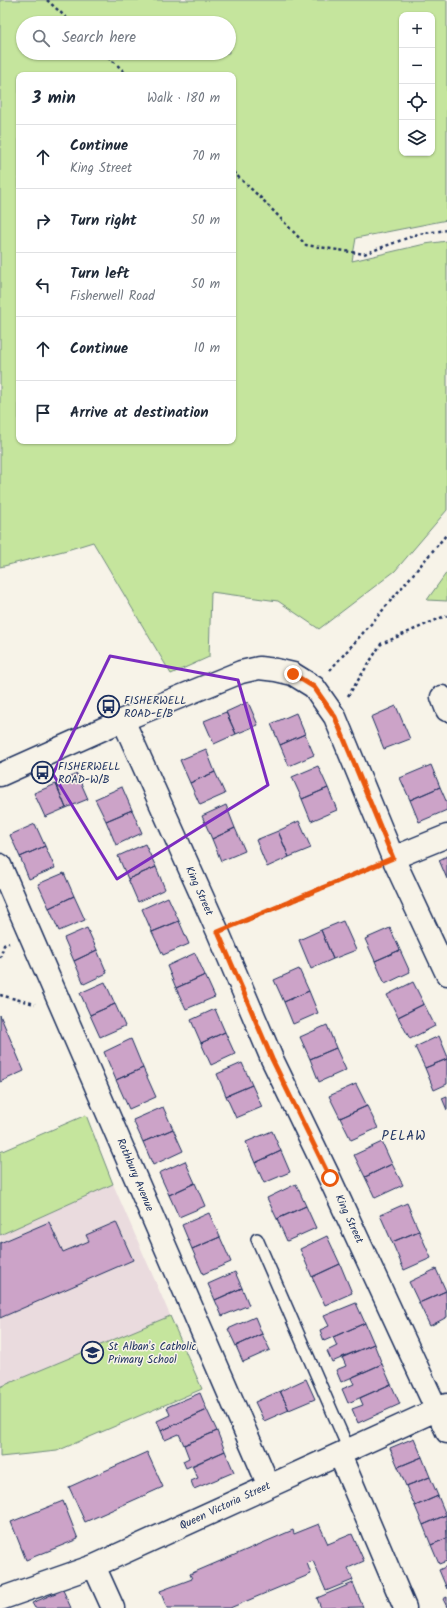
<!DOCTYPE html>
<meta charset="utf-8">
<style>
:root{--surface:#fff;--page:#f2f2f3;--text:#1f2937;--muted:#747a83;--line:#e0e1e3}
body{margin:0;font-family:Kalam,sans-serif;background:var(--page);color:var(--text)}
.controls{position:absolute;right:12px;top:12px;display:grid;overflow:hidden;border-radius:8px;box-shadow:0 1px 3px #0004}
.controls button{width:36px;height:36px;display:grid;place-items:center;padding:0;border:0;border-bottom:1px solid var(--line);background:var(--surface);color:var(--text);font:20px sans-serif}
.stop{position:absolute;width:12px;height:12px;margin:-9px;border:3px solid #ea580c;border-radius:50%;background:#fff}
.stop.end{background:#ea580c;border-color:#fff;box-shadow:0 1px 4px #0008}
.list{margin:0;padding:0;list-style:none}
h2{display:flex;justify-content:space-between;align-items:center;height:52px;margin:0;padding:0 16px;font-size:17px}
h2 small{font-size:13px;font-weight:400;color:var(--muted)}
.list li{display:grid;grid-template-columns:26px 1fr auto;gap:12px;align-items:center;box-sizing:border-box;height:64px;padding:0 16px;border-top:1px solid var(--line)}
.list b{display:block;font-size:15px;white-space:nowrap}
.list p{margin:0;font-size:13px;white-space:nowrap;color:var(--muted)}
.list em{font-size:13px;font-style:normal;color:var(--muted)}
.icon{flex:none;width:22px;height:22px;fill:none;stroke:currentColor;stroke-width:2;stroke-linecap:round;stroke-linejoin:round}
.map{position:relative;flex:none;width:447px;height:1608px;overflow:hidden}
.search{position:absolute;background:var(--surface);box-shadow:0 1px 3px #0004;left:16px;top:16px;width:220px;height:44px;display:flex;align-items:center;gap:10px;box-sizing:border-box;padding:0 14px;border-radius:22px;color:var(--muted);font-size:15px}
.panel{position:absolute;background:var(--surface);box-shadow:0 1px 3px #0004;left:16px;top:72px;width:220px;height:372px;border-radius:8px}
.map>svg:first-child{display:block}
.built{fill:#eadbde}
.green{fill:#c5e59d;stroke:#708a7e;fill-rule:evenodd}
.building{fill:#cca3c8;stroke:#1b2f5e}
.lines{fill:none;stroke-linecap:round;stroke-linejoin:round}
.service-casing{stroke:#1b2f5e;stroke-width:14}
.minor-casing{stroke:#1b2f5e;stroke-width:25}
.path{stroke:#1b2f5e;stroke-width:2.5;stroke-dasharray:3 3;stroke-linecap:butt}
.service{stroke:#f7f3e8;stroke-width:11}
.minor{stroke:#f7f3e8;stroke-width:22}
.route{stroke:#ea580c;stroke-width:5}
.marked{fill:none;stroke:#7b2cbf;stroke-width:3;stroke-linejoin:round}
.labels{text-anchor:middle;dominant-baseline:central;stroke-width:3;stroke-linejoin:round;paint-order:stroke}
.poi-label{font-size:11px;fill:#1b2f5e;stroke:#f7f3e8;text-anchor:start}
.street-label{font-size:11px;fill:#1b2f5e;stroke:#f7f3e8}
.quarter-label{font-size:13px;letter-spacing:1px;fill:#1b2f5e;stroke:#f7f3e8}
</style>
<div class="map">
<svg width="447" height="1608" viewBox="0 0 447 1608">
<rect width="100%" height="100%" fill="#f7f3e8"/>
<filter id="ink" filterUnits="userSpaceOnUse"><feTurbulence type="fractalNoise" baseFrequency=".025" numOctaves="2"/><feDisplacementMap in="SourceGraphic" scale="8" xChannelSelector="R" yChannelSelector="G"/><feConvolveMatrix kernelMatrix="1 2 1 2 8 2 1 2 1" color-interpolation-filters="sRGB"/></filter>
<g filter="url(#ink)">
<path class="built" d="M113 1184 202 1389 57 1451 0 1457V1235Z"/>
<path class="green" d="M0 0H447V220L356 238 352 261 425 244 447 241V510L395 571 319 629 278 601 211 592 209 657 171 674 93 542 67 550 0 567ZM402 15H432V153H402ZM23 23H229V53H23ZM19 75H233V441H19Z
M447 572V601L427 600Z
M86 1115 113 1184 0 1235V1152Z
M170 1316 202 1389 57 1451 0 1457V1387Z"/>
<path class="building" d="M248 702 258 725 236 734 226 712Z
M396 706 410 739 384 749 371 717Z
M226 712 236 734 214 744 204 721Z
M296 713 305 734 280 745 271 724Z
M305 734 314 755 289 766 280 745Z
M206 749 215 772 190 783 180 760Z
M431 765 440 787 410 800 400 778Z
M318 766 328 788 302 799 292 777Z
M215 772 225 794 200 805 190 783Z
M77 774 88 799 66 808 56 784Z
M56 784 66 808 45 817 34 793Z
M122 787 132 810 106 821 95 799Z
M440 787 447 803V810L419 822 410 800Z
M328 788 337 810 311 821 302 799Z
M226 805 235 828 212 839 202 816Z
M132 810 142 833 116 845 106 821Z
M299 821 311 848 289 857 278 831Z
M35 824 45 846 20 857 10 835Z
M235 828 245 851 221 861 212 839Z
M278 831 289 857 267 867 256 840Z
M145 844 156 867 128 879 118 856Z
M45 846 55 868 29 879 20 857Z
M447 856V879L439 860Z
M156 867 165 889 138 902 128 879Z
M64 873 74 896 49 908 38 884Z
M74 896 85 920 59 931 49 908Z
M168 897 179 921 152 932 142 909Z
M179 921 189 944 163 955 152 932Z
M343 921 356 950 333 959 321 930Z
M87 928 97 950 74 961 64 938Z
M390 928 400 950 375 961 365 939Z
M321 930 333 959 311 969 299 940Z
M97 950 107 973 84 984 74 961Z
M400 950 410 972 385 984 375 961Z
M195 953 205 975 176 988 167 966Z
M299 969 309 991 284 1002 274 980Z
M205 975 215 997 186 1009 176 988Z
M105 982 115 1004 90 1015 80 993Z
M413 982 424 1004 398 1017 387 995Z
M309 991 318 1013 293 1024 284 1002Z
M115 1004 125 1026 100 1037 90 1015Z
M424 1004 435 1026 410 1039 398 1017Z
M215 1009 225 1032 201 1043 191 1020Z
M0 1015 24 1071 0 1082Z
M327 1025 336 1048 310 1059 300 1037Z
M225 1032 235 1054 211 1065 201 1043Z
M439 1036 447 1055V1059L425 1068 415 1047Z
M131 1039 143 1068 116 1080 104 1052Z
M336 1048 346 1070 319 1082 310 1059Z
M447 1059V1084L434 1090 425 1068Z
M242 1063 252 1085 226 1096 217 1074Z
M143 1068 156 1097 129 1109 116 1080Z
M356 1084 367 1106 340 1118 329 1096Z
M252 1085 262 1107 236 1118 226 1096Z
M447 1096V1110L442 1098Z
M367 1106 378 1128 351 1140 340 1118Z
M163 1107 173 1129 143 1142 133 1120Z
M173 1129 183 1151 153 1165 143 1142Z
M272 1131 281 1151 255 1163 246 1142Z
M382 1142 392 1164 365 1177 354 1155Z
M281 1151 290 1172 264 1183 255 1163Z
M185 1161 195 1183 169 1195 159 1173Z
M392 1164 403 1185 375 1198 365 1177Z
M195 1183 205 1206 179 1217 169 1195Z
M296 1184 306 1206 277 1219 267 1198Z
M407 1203 419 1231 392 1242 380 1215Z
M306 1206 316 1228 287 1241 277 1219Z
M209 1213 220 1237 192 1249 182 1225Z
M49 1222 63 1252 89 1241 86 1235 116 1222 133 1260 0 1318V1243Z
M419 1231 431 1258 404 1270 392 1242Z
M327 1236 340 1264 312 1277 300 1249Z
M220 1237 231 1262 203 1274 192 1249Z
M340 1264 352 1293 325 1305 312 1277Z
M436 1269 446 1291 419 1303 409 1282Z
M235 1272 242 1288 215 1300 208 1284Z
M242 1288 249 1305 222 1316 215 1300Z
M446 1291 447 1317 430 1326 419 1303Z
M356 1303 365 1323 324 1341 320 1330 329 1326 324 1316Z
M255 1317 262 1334 236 1346 228 1329Z
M365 1323 374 1344 332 1362 327 1351 337 1346 333 1337Z
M262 1334 270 1350 243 1362 236 1346Z
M374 1344 382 1364 341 1382 336 1370 346 1366 342 1357Z
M382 1364 391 1384 348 1403 342 1389 354 1384 351 1378Z
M306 1379 315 1399 289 1410 280 1391Z
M391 1384 400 1404 358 1423 352 1409 363 1405 360 1398Z
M280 1391 289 1410 264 1421 255 1402Z
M200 1393 207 1410 161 1431 157 1421 170 1415 167 1407Z
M207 1410 217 1431 184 1445 179 1434 165 1440 161 1431Z
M217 1431 225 1451 186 1468 183 1461 189 1458 184 1445Z
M414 1438 422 1457 398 1467 390 1448Z
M225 1451 234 1472 194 1489 191 1481 198 1478 192 1466Z
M147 1452 163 1487 85 1522 69 1487Z
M422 1457 430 1477 406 1486 398 1467Z
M430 1477 438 1496 415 1506 406 1486Z
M438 1496 446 1515 423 1525 415 1506Z
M63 1501 78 1539 26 1560 11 1522Z
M446 1515 447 1538 431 1545 423 1525Z
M319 1524 328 1544 352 1534 364 1561 348 1568 353 1580 326 1591 313 1561 307 1563 311 1574 230 1608H167L160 1591 192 1579 190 1574 293 1530 294 1534Z
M447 1538V1561L439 1564 431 1545Z
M447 1566V1589L439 1570Z
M353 1583 363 1607 321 1608 317 1598Z
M63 1590 71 1608H35L32 1603Z
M447 1597V1607L443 1599Z"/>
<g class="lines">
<defs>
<path id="service" d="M257 1239 349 1450"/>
<path id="minor" d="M442 697 447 710
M123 720 218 932 272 1059 330 1179 447 1432
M0 775 123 720 241 672 259 668 276 670 293 674 314 687 335 717 393 858 447 974
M393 858 447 836
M0 865 269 1486
M340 1455 405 1608
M94 1566 113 1608
M0 1599 94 1566 447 1405"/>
</defs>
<use href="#service" class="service-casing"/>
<use href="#minor" class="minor-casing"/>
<path class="path" d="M47 0 72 23
M104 53 128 75
M233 172 262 199 306 245 364 254 418 234 447 230
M330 670 371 624 447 534
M348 696 381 644 445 616H447
M240 923 372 867
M0 958 4 945 9 943
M0 995 35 1004"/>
<use href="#service" class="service"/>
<use href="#minor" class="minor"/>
</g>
</g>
<g class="lines" filter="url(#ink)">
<path class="route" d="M293 674 314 687 335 717 393 858 218 932 272 1059 330 1178"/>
</g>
<path class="marked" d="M110 656 238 680 268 785 117 879 53 774Z"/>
<defs>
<symbol id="bus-ring" viewBox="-11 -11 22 22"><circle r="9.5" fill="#f7f3e8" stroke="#1b2f5e" stroke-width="1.5"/><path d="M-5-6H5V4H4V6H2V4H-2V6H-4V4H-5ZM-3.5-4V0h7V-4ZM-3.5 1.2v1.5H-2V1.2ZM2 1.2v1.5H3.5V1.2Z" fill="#1b2f5e"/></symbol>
<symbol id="school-ring" viewBox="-11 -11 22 22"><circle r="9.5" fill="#f7f3e8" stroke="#1b2f5e" stroke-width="1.5"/><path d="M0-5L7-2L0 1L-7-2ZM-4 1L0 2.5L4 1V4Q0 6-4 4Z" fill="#1b2f5e"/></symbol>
</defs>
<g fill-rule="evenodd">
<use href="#bus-ring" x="96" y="694" width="25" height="25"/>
<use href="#bus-ring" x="30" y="760" width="25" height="25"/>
<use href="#school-ring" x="80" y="1340" width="25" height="25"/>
</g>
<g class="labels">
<g class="poi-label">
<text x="124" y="701">FISHERWELL<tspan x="124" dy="13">ROAD-E/B</tspan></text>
<text x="58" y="767">FISHERWELL<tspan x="58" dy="13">ROAD-W/B</tspan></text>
<text x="108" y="1347">St Alban's Catholic<tspan x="108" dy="13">Primary School</tspan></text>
</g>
<g class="street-label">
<text transform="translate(199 891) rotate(66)">King Street</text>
<text transform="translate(135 1175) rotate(67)">Rothbury Avenue</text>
<text transform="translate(349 1219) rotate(65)">King Street</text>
<text transform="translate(225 1506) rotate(-25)">Queen Victoria Street</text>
</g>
<g class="quarter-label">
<text x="404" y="1136">PELAW</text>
</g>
</g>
</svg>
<div class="controls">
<button>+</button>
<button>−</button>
<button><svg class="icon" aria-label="locate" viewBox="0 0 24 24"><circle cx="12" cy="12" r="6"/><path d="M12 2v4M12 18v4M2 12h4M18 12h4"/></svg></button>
<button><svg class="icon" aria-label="layers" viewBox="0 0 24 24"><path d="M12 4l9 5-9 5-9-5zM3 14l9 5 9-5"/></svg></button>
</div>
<div class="stop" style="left:330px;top:1178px"></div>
<div class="stop end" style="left:293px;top:674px"></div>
<div class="search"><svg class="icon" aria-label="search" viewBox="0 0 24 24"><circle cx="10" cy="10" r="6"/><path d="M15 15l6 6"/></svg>Search here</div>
<section class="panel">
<h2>3 min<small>Walk · 180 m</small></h2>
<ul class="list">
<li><svg class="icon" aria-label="ahead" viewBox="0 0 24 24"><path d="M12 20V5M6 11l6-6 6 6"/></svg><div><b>Continue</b><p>King Street</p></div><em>70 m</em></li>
<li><svg class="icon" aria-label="right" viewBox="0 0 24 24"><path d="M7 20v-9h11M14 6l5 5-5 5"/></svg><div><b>Turn right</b></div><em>50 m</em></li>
<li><svg class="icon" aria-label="left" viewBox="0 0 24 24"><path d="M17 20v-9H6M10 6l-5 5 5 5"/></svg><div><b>Turn left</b><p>Fisherwell Road</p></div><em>50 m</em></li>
<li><svg class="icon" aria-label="ahead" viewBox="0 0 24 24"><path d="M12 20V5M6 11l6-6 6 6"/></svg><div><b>Continue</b></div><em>10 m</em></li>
<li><svg class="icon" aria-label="arrive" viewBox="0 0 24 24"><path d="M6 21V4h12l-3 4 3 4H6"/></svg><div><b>Arrive at destination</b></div></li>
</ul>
</section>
</div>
